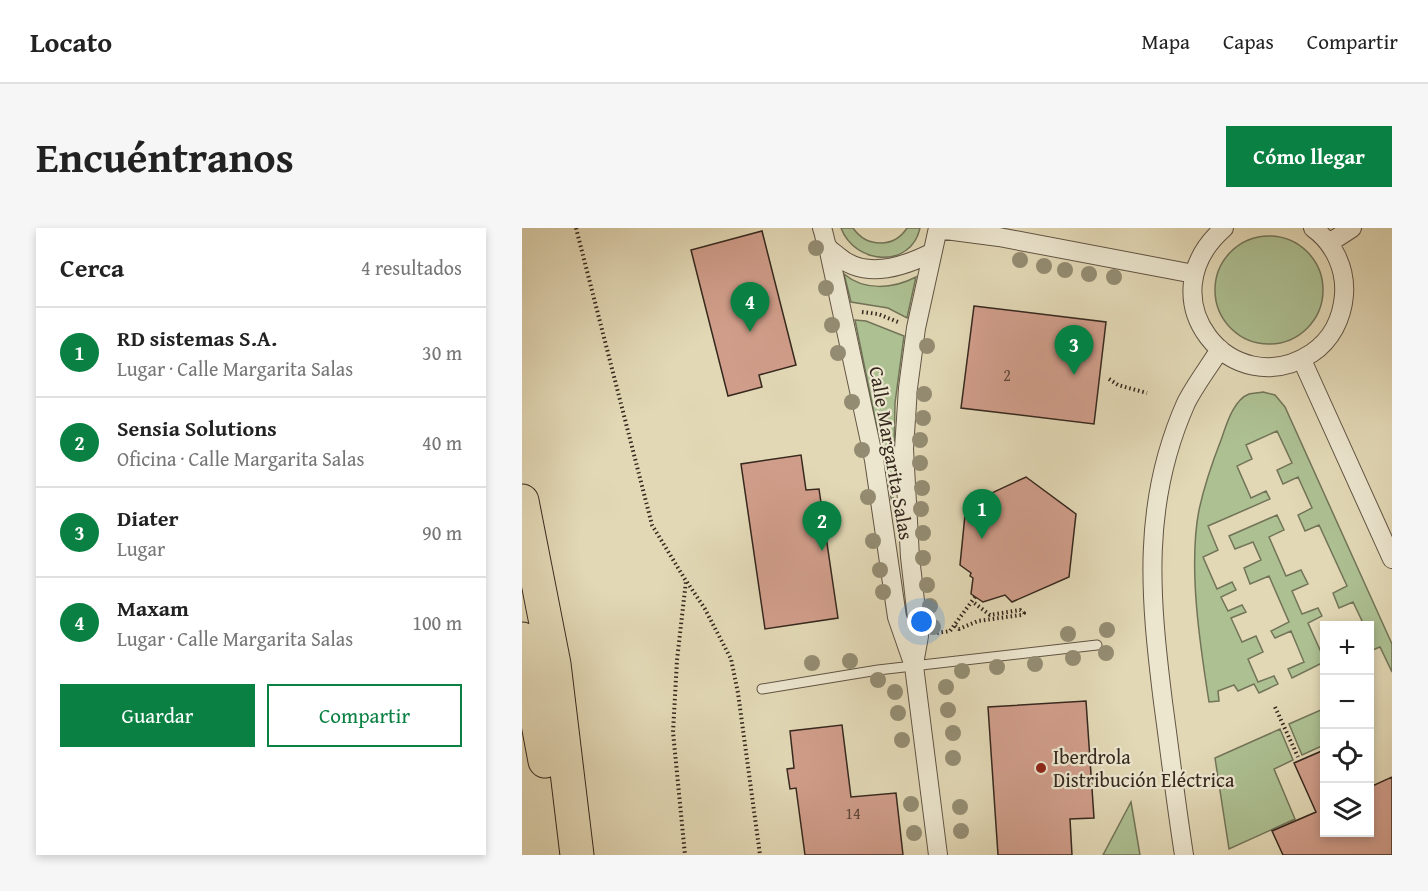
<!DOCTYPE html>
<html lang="es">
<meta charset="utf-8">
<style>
:root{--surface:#fff;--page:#f6f6f6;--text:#222;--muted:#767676;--line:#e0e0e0;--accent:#0b8043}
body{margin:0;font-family:"Gentium Book Plus",serif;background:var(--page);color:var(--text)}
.controls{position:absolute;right:18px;bottom:18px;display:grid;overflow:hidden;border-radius:0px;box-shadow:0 3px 9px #0003}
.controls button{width:54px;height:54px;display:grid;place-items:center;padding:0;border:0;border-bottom:2px solid var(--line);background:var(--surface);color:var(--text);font:30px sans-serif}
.you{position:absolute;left:400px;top:394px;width:21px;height:21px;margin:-15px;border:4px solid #fff;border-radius:50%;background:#1a73e8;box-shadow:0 0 0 9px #1a73e833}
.badge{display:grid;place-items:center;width:39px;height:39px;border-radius:50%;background:var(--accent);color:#fff;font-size:20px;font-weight:700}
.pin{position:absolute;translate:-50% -50px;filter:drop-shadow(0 2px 3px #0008)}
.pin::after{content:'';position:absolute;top:32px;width:21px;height:18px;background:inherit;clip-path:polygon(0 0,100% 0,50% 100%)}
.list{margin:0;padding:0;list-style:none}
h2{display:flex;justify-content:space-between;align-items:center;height:78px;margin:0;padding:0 24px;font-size:26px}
h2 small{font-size:20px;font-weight:400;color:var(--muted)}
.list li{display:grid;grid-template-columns:39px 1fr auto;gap:18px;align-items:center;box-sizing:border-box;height:90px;padding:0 24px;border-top:2px solid var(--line)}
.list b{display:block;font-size:22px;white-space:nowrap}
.list p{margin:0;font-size:20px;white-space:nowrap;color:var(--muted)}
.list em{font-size:20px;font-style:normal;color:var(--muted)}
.actions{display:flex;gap:12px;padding:18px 24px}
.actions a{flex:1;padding:14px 0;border:2px solid var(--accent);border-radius:0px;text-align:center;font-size:21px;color:var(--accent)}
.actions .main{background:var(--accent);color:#fff}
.icon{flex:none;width:33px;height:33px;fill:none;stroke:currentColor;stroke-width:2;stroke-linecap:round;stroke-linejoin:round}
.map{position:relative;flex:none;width:870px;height:627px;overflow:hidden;border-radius:0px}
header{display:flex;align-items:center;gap:36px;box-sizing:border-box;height:84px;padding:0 30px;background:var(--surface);border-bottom:2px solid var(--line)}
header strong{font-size:28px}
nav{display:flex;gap:33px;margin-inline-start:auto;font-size:21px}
.intro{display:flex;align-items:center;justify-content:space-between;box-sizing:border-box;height:144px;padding:0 36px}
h1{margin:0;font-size:42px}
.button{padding:15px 27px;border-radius:0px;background:var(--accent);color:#fff;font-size:21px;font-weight:700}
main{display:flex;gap:36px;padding:0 36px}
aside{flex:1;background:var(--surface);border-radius:0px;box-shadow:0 3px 9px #0003}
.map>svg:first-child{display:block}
.green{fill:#adc092;stroke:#727458;stroke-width:1.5}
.building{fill:#d09d8a;stroke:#36281e;stroke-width:1.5}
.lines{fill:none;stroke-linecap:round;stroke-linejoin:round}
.service-casing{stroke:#615444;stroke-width:11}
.minor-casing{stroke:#615444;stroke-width:20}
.motorway-casing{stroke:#36281e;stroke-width:35}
.path{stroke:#36281e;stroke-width:4;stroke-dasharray:1.5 3;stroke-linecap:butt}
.service{stroke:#ece6cf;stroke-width:9}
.minor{stroke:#ece6cf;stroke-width:18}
.motorway{stroke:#e2d8b5;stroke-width:33}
.tree{fill:#948c72}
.poi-dot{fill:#8f2418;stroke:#ece6cf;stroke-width:2}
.labels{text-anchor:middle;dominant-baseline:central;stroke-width:4.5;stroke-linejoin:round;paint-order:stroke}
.number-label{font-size:16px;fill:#5c4539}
.street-label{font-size:20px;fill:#36281e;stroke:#ece6cf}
.poi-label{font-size:20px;fill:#36281e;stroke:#ece6cf;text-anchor:start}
</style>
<header>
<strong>Locato</strong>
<nav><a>Mapa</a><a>Capas</a><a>Compartir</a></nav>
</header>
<div class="intro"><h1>Encuéntranos</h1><a class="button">Cómo llegar</a></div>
<main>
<aside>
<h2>Cerca<small>4 resultados</small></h2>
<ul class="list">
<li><span class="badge">1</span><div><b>RD sistemas S.A.</b><p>Lugar · Calle Margarita Salas</p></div><em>30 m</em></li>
<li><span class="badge">2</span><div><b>Sensia Solutions</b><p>Oficina · Calle Margarita Salas</p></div><em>40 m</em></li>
<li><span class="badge">3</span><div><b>Diater</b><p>Lugar</p></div><em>90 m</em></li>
<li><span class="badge">4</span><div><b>Maxam</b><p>Lugar · Calle Margarita Salas</p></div><em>100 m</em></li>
</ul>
<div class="actions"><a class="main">Guardar</a><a>Compartir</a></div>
</aside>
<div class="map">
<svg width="870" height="627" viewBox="0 0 870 627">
<rect width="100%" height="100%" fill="#e2d8b5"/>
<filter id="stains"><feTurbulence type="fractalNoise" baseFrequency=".00333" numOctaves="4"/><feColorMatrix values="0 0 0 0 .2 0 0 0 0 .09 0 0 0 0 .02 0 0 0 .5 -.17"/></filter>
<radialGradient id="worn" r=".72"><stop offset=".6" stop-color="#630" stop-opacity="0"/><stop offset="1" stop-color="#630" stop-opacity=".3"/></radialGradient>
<path class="green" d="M319 0H331C345 20 372 20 385 0H398C389 41 333 37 319 0Z
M693 62a54 54 0 1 1 108 0a54 54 0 1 1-108 0Z
M322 46C342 63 371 61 394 49L385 90 366 80 329 74Z
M333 92 344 93 382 108 373 175 371 279Z
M741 164 753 167 763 179 870 416V444L858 419 848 423V398L842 397 831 374 817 380 811 365 825 358 797 297 783 303 776 287 790 280 776 249 761 256 755 242 770 235 755 203 724 217 730 231 715 238 729 270 744 263 748 271 686 298 696 322 681 329 695 361 710 354 714 362 699 369 706 383 720 377 724 384 709 390 720 414 734 408 741 424 726 431 736 454 752 448 756 456 737 465 732 456 716 463 712 457 696 463 697 473 687 474C678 417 666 339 677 282 682 259 690 235 699 212 704 198 711 172 727 166 731 165 736 165 741 164Z
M755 287 762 302 747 309 764 348 779 342 786 356 770 363 780 386 796 380 800 388 786 395 799 424 802 423V434L770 450 766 441 782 434 769 403 753 410 749 403 767 394 747 348 728 356 722 340 739 332 731 314 713 321 707 308Z
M801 481 802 486V517L780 527 767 496Z
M758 501 771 532 752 541 773 591 707 621 693 530Z
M609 574 618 627H581Z"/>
<path class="building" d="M240 3 274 137 237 147 240 159 206 168 169 22Z
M452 78 584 94 572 196 439 180Z
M279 227 284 262 297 261 316 390 243 401 219 236Z
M504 249 554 286 547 349 490 374 483 367 461 374 449 366 451 350 448 348 449 345 438 337 444 277Z
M564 473 572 590 548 591 550 627H476L466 479Z
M320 497 329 569 374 565 381 627H283L274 560 268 561 265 541 272 540 268 503Z
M802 522V604H848V559L870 549V627H761L750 603 794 584 772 535Z"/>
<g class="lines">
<defs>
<path id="service" d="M240 461 356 442 575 417"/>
<path id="minor" d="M300 0C302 5 303 13 305 18 307 22 313 25 316 28 343 52 381 39 409 25
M702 0C622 70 710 178 790 125 809 112 820 91 822 67 824 41 812 15 791 0
M416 1 477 9 672 46
M807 15 830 0
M306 19 352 232 375 389 392 438 416 627
M780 132 870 331
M392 436 397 408 388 329 382 221 386 160 394 100 416 0
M662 627C654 576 648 525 641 474 628 369 619 276 664 175 673 157 687 139 698 121"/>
<path id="motorway" d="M0 273 32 436 55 627
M0 411 23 533"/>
</defs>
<use href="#service" class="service-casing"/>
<use href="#minor" class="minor-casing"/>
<use href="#motorway" class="motorway-casing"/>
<path class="path" d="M54 0 130 297 164 353 155 432 151 504 163 627
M340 84 356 86 376 94
M587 151 596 157 625 165
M165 354 183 381 209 431 216 465 238 627
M433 398 437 401 456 393 499 387 502 385 498 382 468 387 451 374
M415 405 428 403 453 369
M753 479 776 529"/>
<use href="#service" class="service"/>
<use href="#minor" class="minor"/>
<use href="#motorway" class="motorway"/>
</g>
<g class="tree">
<circle cx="294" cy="20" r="8"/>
<circle cx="498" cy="32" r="8"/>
<circle cx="522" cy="38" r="8"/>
<circle cx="543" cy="42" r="8"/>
<circle cx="567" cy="46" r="8"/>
<circle cx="592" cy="49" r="8"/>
<circle cx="304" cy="60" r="8"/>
<circle cx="310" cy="97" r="8"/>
<circle cx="405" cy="118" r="8"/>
<circle cx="316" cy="125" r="8"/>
<circle cx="402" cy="166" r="8"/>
<circle cx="330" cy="174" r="8"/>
<circle cx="401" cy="190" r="8"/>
<circle cx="398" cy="212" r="8"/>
<circle cx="340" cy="222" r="8"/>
<circle cx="398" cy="235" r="8"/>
<circle cx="400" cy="260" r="8"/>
<circle cx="346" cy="269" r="8"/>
<circle cx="399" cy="281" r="8"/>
<circle cx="401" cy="305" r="8"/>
<circle cx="351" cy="313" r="8"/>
<circle cx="401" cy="330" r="8"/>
<circle cx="358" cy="342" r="8"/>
<circle cx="405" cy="357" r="8"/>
<circle cx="361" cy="364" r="8"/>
<circle cx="408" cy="378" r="8"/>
<circle cx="411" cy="399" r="8"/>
<circle cx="585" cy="402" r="8"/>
<circle cx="546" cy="406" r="8"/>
<circle cx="584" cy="425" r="8"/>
<circle cx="551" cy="430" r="8"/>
<circle cx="328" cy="433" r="8"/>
<circle cx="290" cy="435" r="8"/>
<circle cx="513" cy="436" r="8"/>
<circle cx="475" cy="439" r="8"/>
<circle cx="440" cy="443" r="8"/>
<circle cx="356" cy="452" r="8"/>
<circle cx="424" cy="459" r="8"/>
<circle cx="373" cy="464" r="8"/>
<circle cx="426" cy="482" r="8"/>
<circle cx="376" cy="485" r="8"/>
<circle cx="431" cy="505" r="8"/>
<circle cx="380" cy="512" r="8"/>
<circle cx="431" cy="530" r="8"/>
<circle cx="389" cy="576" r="8"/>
<circle cx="438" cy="579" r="8"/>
<circle cx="439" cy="603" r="8"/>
<circle cx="392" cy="605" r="8"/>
</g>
<circle class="poi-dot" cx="519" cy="540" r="6"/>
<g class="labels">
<g class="number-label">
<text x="485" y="147">2</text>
<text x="331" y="585">14</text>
</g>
<g class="street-label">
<text transform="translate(370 225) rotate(80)">Calle Margarita Salas</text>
</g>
<g class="poi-label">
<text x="531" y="528">Iberdrola<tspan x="531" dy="23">Distribución Eléctrica</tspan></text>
</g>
</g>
<rect width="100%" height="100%" filter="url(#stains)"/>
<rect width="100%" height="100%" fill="url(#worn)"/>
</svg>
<div class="controls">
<button>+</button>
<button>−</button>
<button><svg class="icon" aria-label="locate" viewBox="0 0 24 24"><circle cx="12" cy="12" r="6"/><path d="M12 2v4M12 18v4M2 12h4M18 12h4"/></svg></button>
<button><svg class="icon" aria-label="layers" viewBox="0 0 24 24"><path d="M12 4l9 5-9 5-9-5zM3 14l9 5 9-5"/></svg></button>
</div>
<div class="you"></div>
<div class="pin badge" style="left:460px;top:311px">1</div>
<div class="pin badge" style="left:300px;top:323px">2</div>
<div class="pin badge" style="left:552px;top:147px">3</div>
<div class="pin badge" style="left:228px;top:104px">4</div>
</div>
</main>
